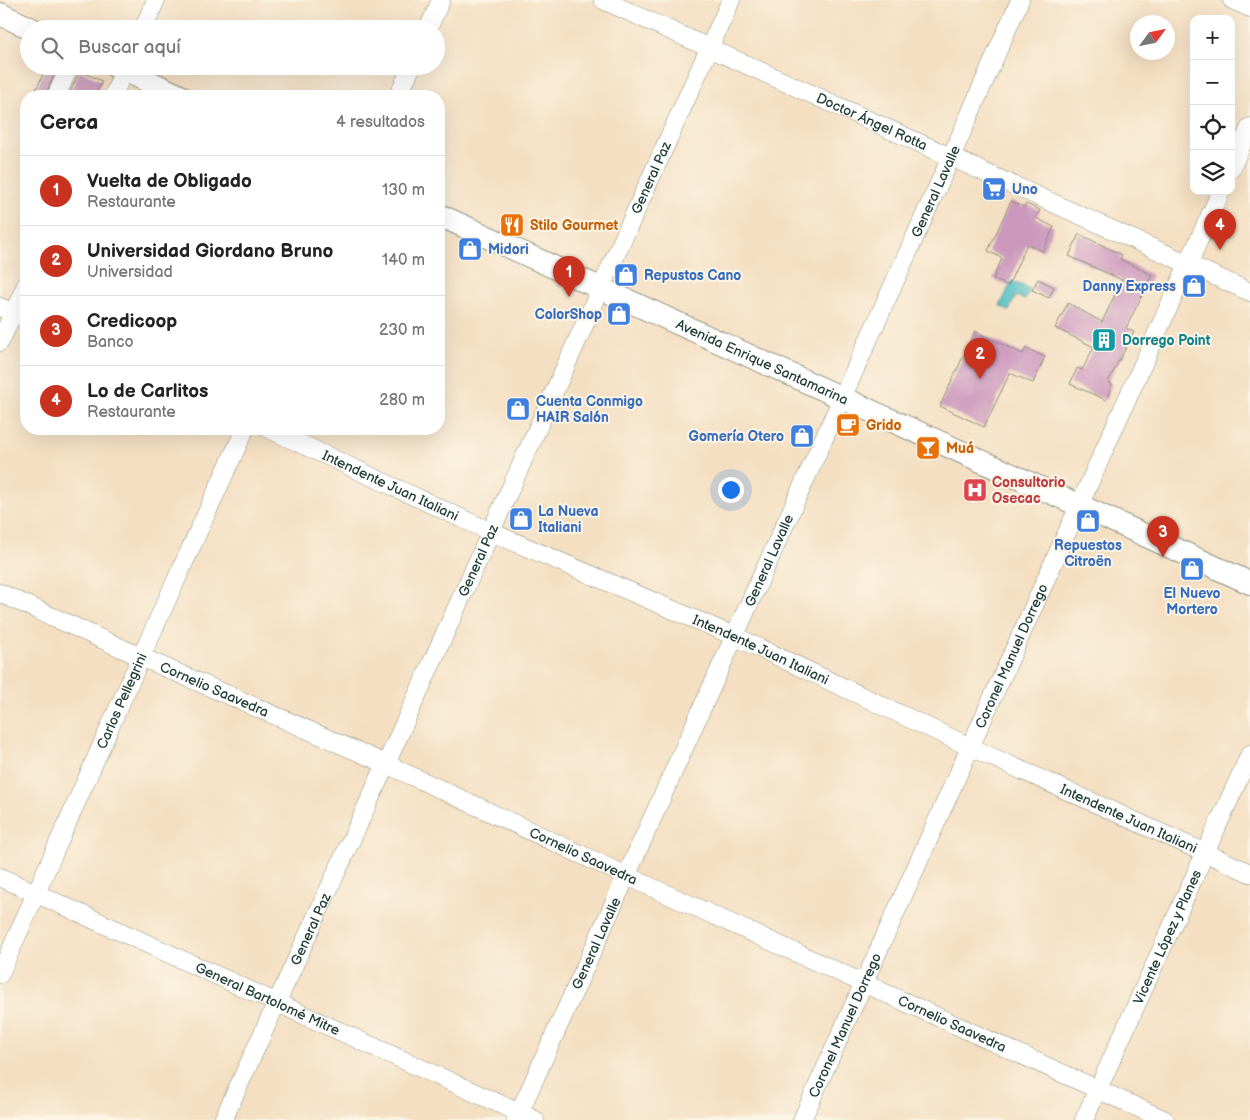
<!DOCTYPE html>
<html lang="es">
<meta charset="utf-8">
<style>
:root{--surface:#fff;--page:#f6f6f6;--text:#222;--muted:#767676;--line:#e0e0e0;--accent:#c8321e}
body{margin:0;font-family:"Balsamiq Sans",sans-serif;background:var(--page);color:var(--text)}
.controls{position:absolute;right:15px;top:15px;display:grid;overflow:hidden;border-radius:10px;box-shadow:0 5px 20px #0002}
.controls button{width:45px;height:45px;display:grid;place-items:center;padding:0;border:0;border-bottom:1px solid var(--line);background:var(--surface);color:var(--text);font:25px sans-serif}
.compass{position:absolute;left:1130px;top:15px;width:45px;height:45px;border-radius:50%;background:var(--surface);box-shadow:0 5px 20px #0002;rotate:57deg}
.you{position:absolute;left:730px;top:489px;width:18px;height:18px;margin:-12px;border:4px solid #fff;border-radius:50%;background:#1a73e8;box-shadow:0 0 0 8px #1a73e833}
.badge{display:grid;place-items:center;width:32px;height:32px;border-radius:50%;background:var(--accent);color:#fff;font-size:16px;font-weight:700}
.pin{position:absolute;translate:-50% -41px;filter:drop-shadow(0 1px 2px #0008)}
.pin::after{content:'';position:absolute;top:26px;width:18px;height:15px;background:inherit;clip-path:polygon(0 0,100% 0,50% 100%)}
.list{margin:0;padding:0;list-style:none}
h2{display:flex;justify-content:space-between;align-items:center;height:65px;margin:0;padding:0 20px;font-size:21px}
h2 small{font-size:16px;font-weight:400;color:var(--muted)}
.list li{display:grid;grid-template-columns:32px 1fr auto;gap:15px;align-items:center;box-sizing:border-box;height:70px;padding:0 20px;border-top:1px solid var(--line)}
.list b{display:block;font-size:19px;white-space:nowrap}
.list p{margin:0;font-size:16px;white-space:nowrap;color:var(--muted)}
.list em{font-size:16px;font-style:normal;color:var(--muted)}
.icon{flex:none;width:28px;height:28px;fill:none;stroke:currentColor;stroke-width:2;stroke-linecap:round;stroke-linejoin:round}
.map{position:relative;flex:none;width:1250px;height:1120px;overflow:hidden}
.search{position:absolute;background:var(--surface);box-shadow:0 5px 20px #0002;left:20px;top:20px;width:425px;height:55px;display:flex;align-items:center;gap:12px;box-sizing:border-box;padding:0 18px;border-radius:28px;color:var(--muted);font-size:19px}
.panel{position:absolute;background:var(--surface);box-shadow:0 5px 20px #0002;left:20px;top:90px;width:425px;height:345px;border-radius:20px}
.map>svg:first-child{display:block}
.water{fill:#50bec6;stroke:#387e7d}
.building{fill:#cb97bc}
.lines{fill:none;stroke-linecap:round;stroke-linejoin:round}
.minor-casing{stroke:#8a8e7b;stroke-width:19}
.major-casing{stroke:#8a8e7b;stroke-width:24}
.minor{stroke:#fff;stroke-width:18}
.major{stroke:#fff;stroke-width:22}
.labels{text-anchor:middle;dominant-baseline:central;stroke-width:4;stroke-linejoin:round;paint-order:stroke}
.street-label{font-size:14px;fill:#1f3d34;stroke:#fcf5e5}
.shop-label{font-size:14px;font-weight:bold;fill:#366cbe;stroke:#fcf5e5;text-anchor:start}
.food-label{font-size:14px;font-weight:bold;fill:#c56008;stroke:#fcf5e5;text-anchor:start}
.culture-label{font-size:14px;font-weight:bold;fill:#0d838f;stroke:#fcf5e5;text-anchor:start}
.health-label{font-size:14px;font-weight:bold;fill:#be3a42;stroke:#fcf5e5;text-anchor:start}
</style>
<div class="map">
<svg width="1250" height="1120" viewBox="0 0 1250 1120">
<rect width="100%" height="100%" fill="#fcf5e5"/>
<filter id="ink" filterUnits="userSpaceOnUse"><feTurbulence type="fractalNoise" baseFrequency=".02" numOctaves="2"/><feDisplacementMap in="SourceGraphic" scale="10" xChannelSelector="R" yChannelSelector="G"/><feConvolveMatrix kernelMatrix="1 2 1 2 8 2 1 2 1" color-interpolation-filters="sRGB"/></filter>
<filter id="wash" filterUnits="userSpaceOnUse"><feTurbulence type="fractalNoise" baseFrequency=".0096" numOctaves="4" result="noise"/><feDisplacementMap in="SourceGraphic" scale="20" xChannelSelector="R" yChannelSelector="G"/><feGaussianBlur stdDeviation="1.12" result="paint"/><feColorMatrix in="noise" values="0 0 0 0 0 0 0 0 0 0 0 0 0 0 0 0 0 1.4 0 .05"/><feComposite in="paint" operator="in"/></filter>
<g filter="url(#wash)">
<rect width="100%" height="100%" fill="#f4dfc2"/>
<path class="water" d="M1012 281 1030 289 1025 300 1016 296 1009 311 1000 306Z"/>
<g id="blocks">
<path class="building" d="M47 66H58L45 96H33Z
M80 71 102 81 95 96H68Z
M1011 201 1024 207 1026 204 1040 210 1036 218 1054 227 1043 251 1027 244 1008 286 993 279 1002 258 988 251Z
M1079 234 1122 255 1120 259 1152 275 1126 328 1134 332 1108 382 1112 384 1106 400 1070 384 1077 368 1082 370 1094 347 1055 328 1068 303 1102 322 1122 280 1069 256Z
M1038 279 1054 287 1049 298 1032 290Z
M975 331 1023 354 1026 348 1045 357 1033 383 1010 373 984 427 940 406Z"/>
</g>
</g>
<g filter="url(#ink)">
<use href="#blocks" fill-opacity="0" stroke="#8a8e7b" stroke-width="1"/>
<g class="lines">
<defs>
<g id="minor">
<path id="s1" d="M603 0 1250 292"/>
<path d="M1232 0 1250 8"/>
<path d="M143 29 156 0"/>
<path d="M428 29 441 0"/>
<path d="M56 96 70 66"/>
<path d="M113 96 126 66"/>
<path d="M398 96 412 66"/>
<path d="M1231 169 1250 127"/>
<path d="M0 307 26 319"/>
<path d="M0 342 26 285"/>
<path id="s2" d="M269 429 491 532 734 636 970 747 1250 873"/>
<path id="s3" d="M0 593 141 657 386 764 627 876 1165 1120"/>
<path id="s4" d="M0 877 535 1120"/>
<path id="s5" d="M0 974 141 657 245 429"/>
<path id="s6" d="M223 1120 386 764 731 0"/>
<path id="s7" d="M516 1120 951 157 1020 0"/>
<path id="s8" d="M802 1120 1221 191"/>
<path id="s9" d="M1084 1120 1250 754"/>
</g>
<g id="major">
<path d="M0 14 32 29"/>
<path d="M115 66 180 96"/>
<path id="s10" d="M439 215 1250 583"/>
</g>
</defs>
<use href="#minor" class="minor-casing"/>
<use href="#major" class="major-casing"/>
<use href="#minor" class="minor"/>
<use href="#major" class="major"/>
</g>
</g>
<defs>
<symbol id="supermarket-square" viewBox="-11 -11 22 22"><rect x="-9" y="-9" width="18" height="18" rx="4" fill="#3f7fe0" stroke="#fcf5e5"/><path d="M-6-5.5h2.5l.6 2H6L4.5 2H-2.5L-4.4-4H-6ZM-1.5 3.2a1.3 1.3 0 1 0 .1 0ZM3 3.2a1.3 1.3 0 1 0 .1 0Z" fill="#fff"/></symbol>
<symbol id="restaurant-square" viewBox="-11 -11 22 22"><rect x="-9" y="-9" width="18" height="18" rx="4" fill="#e8710a" stroke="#fcf5e5"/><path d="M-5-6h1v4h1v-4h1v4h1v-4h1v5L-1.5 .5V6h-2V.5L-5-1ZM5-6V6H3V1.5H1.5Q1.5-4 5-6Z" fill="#fff"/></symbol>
<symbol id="shop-square" viewBox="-11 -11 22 22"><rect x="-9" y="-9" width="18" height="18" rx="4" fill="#3f7fe0" stroke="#fcf5e5"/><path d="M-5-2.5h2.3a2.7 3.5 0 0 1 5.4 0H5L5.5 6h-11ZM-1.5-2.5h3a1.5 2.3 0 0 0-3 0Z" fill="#fff"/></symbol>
<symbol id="building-square" viewBox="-11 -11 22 22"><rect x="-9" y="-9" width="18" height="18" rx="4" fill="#0f9aa8" stroke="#fcf5e5"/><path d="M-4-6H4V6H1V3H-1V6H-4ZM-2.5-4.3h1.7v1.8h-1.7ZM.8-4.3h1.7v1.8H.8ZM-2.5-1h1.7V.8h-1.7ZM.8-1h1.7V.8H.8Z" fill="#fff"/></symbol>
<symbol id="cafe-square" viewBox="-11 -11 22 22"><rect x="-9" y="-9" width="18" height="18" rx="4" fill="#e8710a" stroke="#fcf5e5"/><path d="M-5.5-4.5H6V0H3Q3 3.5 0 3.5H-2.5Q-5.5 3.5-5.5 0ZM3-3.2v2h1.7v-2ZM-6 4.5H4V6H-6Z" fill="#fff"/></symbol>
<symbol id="bar-square" viewBox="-11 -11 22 22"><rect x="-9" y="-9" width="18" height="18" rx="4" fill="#e8710a" stroke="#fcf5e5"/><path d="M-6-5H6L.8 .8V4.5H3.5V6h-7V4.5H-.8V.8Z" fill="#fff"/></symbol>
<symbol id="hospital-square" viewBox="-11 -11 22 22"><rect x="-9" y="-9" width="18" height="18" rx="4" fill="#e0444e" stroke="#fcf5e5"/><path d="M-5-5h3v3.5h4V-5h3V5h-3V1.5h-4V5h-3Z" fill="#fff"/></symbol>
</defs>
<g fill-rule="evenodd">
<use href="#supermarket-square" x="980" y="175" width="28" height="28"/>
<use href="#restaurant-square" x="498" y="211" width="28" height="28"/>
<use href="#shop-square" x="456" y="235" width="28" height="28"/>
<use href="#shop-square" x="612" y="261" width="28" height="28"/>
<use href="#shop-square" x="1180" y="272" width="28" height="28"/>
<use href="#shop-square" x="605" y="300" width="28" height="28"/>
<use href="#building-square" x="1090" y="326" width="28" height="28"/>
<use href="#shop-square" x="504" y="395" width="28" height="28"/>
<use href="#cafe-square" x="834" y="411" width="28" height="28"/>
<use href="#shop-square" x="788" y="422" width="28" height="28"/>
<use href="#bar-square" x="914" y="434" width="28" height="28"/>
<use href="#hospital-square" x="961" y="476" width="28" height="28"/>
<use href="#shop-square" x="507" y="505" width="28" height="28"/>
<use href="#shop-square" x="1074" y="507" width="28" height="28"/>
<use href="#shop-square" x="1178" y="555" width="28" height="28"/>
</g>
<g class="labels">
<g class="street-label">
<text stroke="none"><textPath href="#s1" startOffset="295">Doctor Ángel Rotta</textPath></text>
<text stroke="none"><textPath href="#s6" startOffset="1035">General Paz</textPath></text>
<text stroke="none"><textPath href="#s7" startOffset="1019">General Lavalle</textPath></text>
<text stroke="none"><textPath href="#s10" startOffset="355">Avenida Enrique Santamarina</textPath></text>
<text stroke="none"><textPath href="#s2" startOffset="134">Intendente Juan Italiani</textPath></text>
<text stroke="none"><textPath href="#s6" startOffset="615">General Paz</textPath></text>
<text stroke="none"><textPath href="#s7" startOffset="614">General Lavalle</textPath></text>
<text stroke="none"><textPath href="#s2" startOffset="539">Intendente Juan Italiani</textPath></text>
<text stroke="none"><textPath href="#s8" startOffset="509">Coronel Manuel Dorrego</textPath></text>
<text stroke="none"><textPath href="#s3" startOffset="235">Cornelio Saavedra</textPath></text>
<text stroke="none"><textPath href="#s5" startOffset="299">Carlos Pellegrini</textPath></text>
<text stroke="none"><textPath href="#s2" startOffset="944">Intendente Juan Italiani</textPath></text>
<text stroke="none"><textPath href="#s3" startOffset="640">Cornelio Saavedra</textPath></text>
<text stroke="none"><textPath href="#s6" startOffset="210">General Paz</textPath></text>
<text stroke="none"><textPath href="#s9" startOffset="201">Vicente López y Planes</textPath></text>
<text stroke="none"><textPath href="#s7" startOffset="194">General Lavalle</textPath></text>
<text stroke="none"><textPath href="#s4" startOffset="294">General Bartolomé Mitre</textPath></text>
<text stroke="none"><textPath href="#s3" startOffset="1045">Cornelio Saavedra</textPath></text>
<text stroke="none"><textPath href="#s8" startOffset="104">Coronel Manuel Dorrego</textPath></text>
</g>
<g class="shop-label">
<text x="1012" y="189">Uno</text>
<text x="488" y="249">Midori</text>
<text x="644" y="275">Repustos Cano</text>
<text x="1176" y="286" text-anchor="end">Danny Express</text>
<text x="602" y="314" text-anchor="end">ColorShop</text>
<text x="536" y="401">Cuenta Conmigo<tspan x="536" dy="16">HAIR Salón</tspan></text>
<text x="784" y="436" text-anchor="end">Gomería Otero</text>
<text x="538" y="511">La Nueva<tspan x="538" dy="16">Italiani</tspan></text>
<text x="1088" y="545" text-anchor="middle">Repuestos<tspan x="1088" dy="16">Citroën</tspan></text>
<text x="1192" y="593" text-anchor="middle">El Nuevo<tspan x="1192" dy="16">Mortero</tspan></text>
</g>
<g class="food-label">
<text x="530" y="225">Stilo Gourmet</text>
<text x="866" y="425">Grido</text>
<text x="946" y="448">Muá</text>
</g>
<g class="culture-label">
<text x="1122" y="340">Dorrego Point</text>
</g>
<g class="health-label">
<text x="992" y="482">Consultorio<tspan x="992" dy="16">Osecac</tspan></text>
</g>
</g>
</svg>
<div class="controls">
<button>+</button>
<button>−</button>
<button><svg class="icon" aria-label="locate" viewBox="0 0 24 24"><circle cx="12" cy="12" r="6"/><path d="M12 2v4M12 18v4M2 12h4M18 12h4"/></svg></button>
<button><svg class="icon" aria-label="layers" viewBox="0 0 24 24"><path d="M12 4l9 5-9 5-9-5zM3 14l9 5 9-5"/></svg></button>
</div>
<svg class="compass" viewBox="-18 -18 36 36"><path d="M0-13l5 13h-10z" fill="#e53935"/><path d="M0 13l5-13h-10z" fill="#767676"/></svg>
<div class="you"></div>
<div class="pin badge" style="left:569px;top:297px">1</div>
<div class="pin badge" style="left:980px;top:379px">2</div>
<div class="pin badge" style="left:1163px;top:557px">3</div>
<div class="pin badge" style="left:1220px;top:250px">4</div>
<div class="search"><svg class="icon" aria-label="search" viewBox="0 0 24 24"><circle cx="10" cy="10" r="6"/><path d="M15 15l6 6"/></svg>Buscar aquí</div>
<section class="panel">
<h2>Cerca<small>4 resultados</small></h2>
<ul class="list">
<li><span class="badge">1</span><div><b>Vuelta de Obligado</b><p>Restaurante</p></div><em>130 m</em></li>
<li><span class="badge">2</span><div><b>Universidad Giordano Bruno</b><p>Universidad</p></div><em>140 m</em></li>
<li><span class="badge">3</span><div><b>Credicoop</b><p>Banco</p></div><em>230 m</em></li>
<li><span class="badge">4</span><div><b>Lo de Carlitos</b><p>Restaurante</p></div><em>280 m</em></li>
</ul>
</section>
</div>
